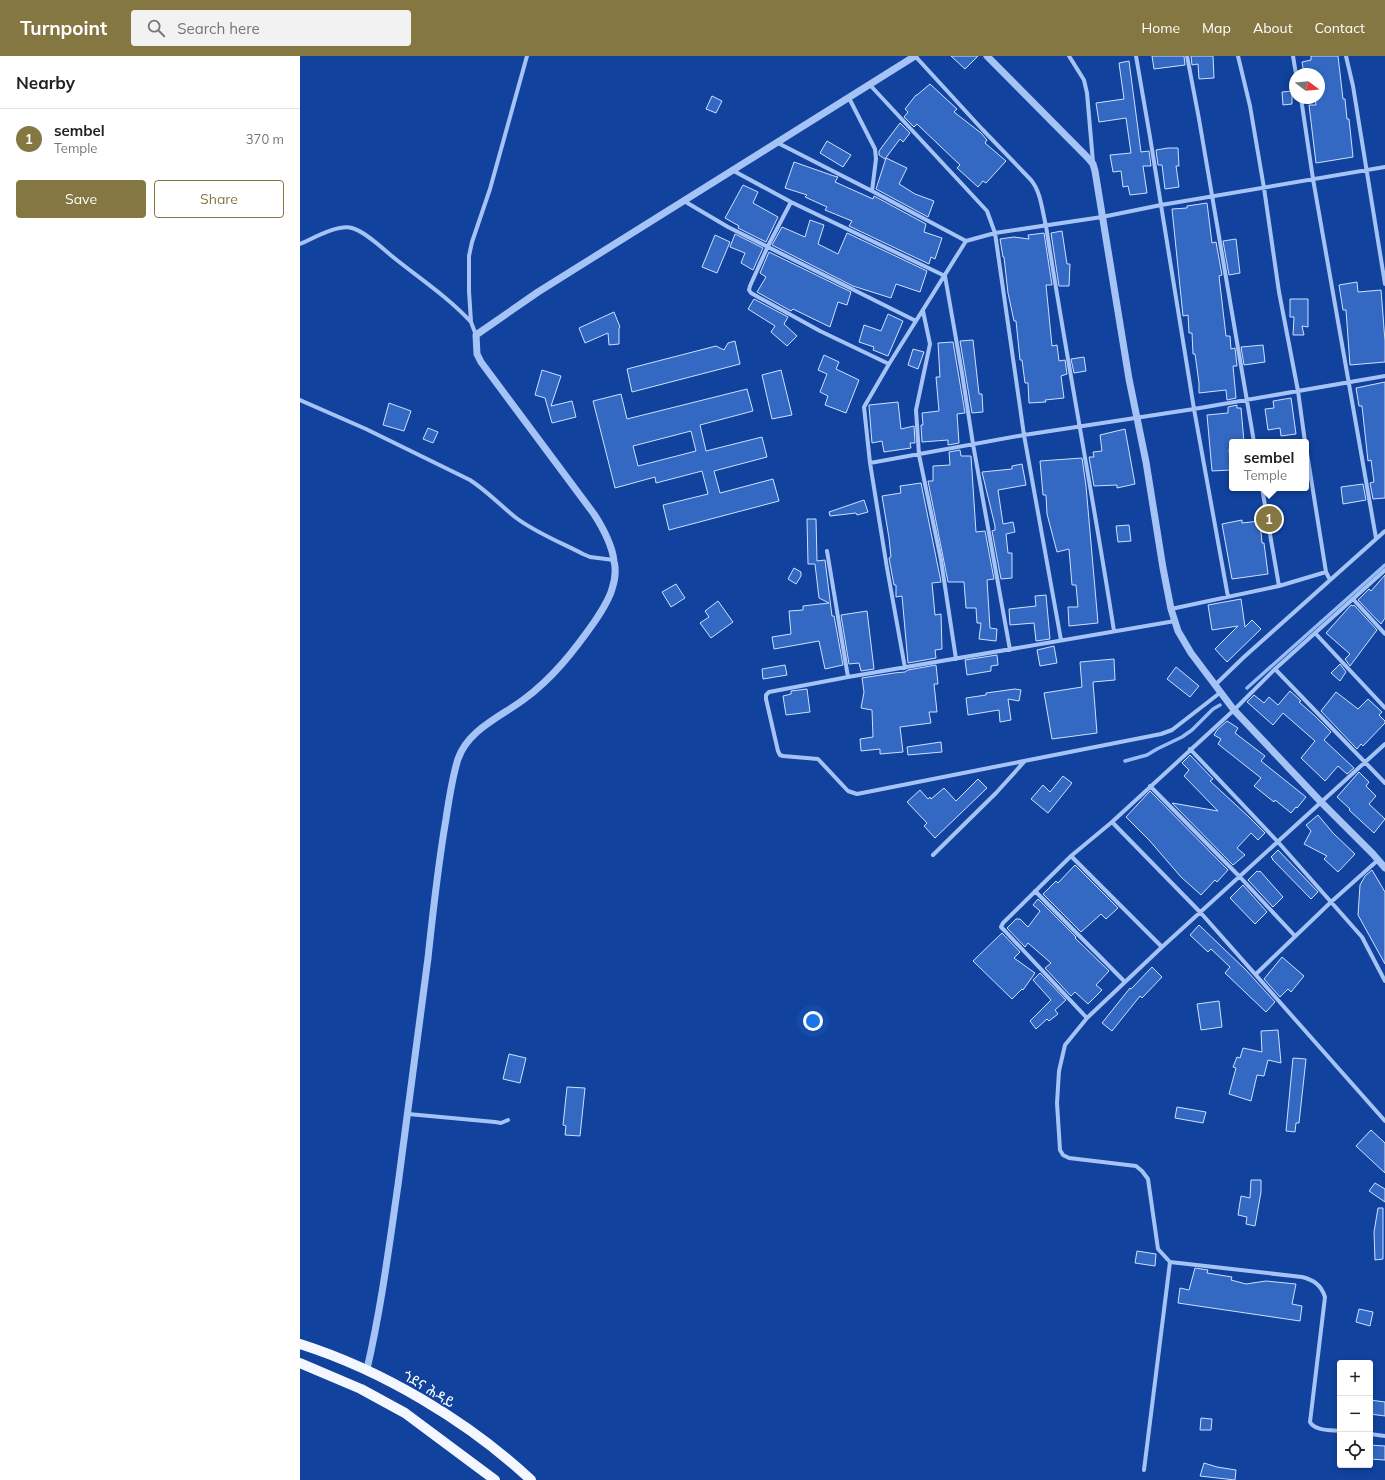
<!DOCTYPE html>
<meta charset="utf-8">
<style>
:root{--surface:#fff;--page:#f2f2f2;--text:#222;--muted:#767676;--line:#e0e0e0;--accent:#857742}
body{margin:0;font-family:Mulish,"Noto Sans Ethiopic",sans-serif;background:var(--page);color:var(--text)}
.controls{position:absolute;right:12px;bottom:12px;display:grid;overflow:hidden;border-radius:4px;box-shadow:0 2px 6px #0003}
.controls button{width:36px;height:36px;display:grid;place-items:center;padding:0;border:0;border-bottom:1px solid var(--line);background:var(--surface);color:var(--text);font:20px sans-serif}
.compass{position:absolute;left:989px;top:12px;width:36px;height:36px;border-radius:50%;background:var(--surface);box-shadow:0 2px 6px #0003;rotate:106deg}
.you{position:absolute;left:513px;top:965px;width:14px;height:14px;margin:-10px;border:3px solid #fff;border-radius:50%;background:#1a73e8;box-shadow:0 0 0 6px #1a73e833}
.badge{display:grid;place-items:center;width:26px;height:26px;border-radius:50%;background:var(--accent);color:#fff;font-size:13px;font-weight:700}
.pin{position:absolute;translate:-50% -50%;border:2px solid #fff;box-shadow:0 1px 4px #0006}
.popup{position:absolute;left:929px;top:383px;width:80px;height:52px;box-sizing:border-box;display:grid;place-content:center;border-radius:4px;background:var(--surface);filter:drop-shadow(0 1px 3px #0005);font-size:13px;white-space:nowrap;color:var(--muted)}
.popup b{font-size:15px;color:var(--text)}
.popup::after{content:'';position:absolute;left:50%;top:100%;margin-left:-8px;border:8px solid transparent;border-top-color:var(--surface)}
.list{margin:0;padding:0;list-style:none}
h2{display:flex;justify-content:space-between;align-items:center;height:52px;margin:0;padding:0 16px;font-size:17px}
h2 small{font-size:13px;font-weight:400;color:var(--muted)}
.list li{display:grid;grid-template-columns:26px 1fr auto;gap:12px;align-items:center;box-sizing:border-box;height:60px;padding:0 16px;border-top:1px solid var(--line)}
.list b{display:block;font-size:15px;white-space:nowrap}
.list p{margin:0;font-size:13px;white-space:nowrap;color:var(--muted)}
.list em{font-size:13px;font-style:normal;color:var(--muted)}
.actions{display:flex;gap:8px;padding:12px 16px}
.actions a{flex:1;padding:9px 0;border:1px solid var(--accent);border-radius:4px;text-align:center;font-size:14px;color:var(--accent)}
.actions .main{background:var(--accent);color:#fff}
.icon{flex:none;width:22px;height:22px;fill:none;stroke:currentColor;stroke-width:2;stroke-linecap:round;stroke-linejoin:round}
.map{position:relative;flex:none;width:1085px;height:1424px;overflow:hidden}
header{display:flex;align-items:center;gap:24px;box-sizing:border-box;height:56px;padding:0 20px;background:var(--accent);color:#fff}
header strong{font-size:19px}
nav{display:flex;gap:22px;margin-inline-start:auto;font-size:14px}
.search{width:280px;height:36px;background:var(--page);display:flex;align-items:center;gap:10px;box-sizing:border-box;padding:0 14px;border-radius:4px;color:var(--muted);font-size:15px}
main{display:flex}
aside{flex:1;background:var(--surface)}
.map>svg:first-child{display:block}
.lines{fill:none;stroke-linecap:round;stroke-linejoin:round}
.stream{stroke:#98bcf8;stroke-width:3.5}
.building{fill:#3469c3;stroke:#cee0fe;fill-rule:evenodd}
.minor{stroke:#a6c3f5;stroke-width:4}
.tertiary{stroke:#a6c3f5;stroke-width:7}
.primary{stroke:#f4f7ff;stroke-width:10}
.labels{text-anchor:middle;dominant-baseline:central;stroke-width:3.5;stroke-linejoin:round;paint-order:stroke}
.street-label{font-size:14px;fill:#fff;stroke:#11429d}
</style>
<header>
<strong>Turnpoint</strong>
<div class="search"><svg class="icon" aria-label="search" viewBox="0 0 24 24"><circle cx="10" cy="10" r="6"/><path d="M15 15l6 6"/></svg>Search here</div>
<nav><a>Home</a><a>Map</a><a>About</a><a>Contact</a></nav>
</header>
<main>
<aside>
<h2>Nearby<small></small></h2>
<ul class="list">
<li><span class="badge">1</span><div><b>sembel</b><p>Temple</p></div><em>370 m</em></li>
</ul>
<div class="actions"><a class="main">Save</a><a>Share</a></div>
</aside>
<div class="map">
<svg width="1085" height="1424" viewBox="0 0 1085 1424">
<rect width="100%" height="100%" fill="#11429d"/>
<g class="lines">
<path class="stream" d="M947 632 1085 509
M825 705 847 699 857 693 882 681 892 674 913 653 920 649"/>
</g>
<path class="building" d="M651 0H678L665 13Z
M852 0H884L885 9 854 13Z
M891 0H913L914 22 899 23 898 8 892 9Z
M1011 0H1038L1043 43H1045L1047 63H1049L1053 101 1016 107 1009 49H1016L1015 42H1019V18H1004L1002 6 1011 4Z
M829 5 841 96 849 95 851 110H843L847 137 830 139 828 130 823 131 821 115 813 116 810 99 831 97 826 62 799 66 796 47 824 43 819 7Z
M630 28 657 53 654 56 681 77 687 84 685 87 706 105 686 127 683 125 678 131 657 112 660 109 617 68 614 71 604 61 608 56 605 53 616 39H617Z
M992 35V48L983 49 982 36Z
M412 40 422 45 416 57 406 53Z
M600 67 610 77 603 86 600 83 585 103 579 99V95Z
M527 85 551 99 543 111 520 97Z
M868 92H878L879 110H876L879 131 865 133 862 109H858L856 94Z
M586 102 607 112 599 128 615 138 634 145 628 161 576 133Z
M494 106 534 120 538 121 535 126 573 143 574 140 626 168 624 176 642 182 635 203 631 201 629 208 549 170 552 165 525 154 527 151 505 141 507 139 485 132Z
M443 129 458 136 453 147 478 161 466 186 438 172 439 170 425 162Z
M907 147 912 187 916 186 922 219 919 220 926 280H930L931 293 935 292 937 310H933L936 342 927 344 926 334 899 337V327L895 298H893L892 277H889L888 259 883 260 872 153 887 152V150Z
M510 164 524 169 518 188 538 198 547 177 627 215 620 236 596 228 591 242 553 230 472 189 482 171 505 181Z
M762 175 767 208H770L769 230H759L751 177Z
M744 177 752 229H746L752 290 757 289 759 305 765 304 767 318 761 320 764 342 745 344 746 346 729 347 728 327H725L722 304H720L716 265H714L708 237 704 201H703L700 183 714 181 729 183 728 179Z
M435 178 463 192 453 214 441 207 445 197 430 191Z
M415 179 430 186 417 217 402 211Z
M936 183 940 217 929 219 923 185Z
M469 196 551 236 547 249 538 246 530 271 493 253 491 255 457 236 466 221 460 217Z
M1057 226 1058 236 1081 234 1085 285V306L1050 309 1046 254H1043L1039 229Z
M454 243 488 261 484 268 497 280 487 290 471 276 475 270 448 253Z
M990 243H1008V271L1002 270 1004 279H993L994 261H990Z
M314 256 320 271 319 272V288L309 289 308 277 285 287 279 272Z
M588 258 603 265 588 300 573 294 574 291 559 286 564 269 581 275Z
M673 284 679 338H682L683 356 672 357 660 285Z
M435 285 440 308 332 336 327 313 416 290 424 294 428 287Z
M653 286 665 357 657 358 659 387 648 389V384L622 386 621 369H623L622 357 639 355 636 321H640L638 287Z
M963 289 965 306 944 309 941 291Z
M613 293 624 296 618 313 608 309Z
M524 299 539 306 536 313 559 324 546 357 525 349 528 340 520 336 527 318 518 314Z
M784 301 786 315 774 317 771 303Z
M242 314 261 320 251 350 272 345 276 361 252 367 245 342 235 339Z
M481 314 492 359 472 363 462 319Z
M1085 326V442L1073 443 1070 427 1074 426 1071 404 1068 405 1062 350H1059L1056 332Z
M447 333 453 355 400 369 406 395 462 381 467 401 414 415 420 437 473 423 479 445 369 474 363 449 408 438 402 415 356 427 355 421 315 432 293 345 321 338 327 363ZM391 375 396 395 338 410 333 390Z
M991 342 996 378 981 380 980 372 968 374 965 353 974 352 973 345Z
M598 346 601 373 614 370 615 387H610L611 392 584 396 582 385 572 387 569 350V349Z
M89 347 111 355 104 375 83 369Z
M937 349V352H941L944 386H932V392L929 393 931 414 912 415 907 359 928 357V351Z
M128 372 138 376 133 387 123 383Z
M825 373 835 428 817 432V429L794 430 789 401H794L793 396 802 395 800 379Z
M660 394 661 400H671L676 476 685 475 694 523 687 524 690 572 697 573 696 585 679 583 681 567H677L676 552H666L664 526H648L628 425H633V410L650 409 649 396Z
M782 402 786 430 798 567 769 570 768 551H778L776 529H772L769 493 757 496 747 458 746 439H743L740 405Z
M722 408 726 429 698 434 703 468 713 466 715 476 706 478 708 497H712V522L701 523 692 475 695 474V470L682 416 712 413V410Z
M621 427 641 526 632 527 635 559 641 558 642 593 635 594 636 602 608 607 602 540 596 541V529H594L589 502 591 501 589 482 582 440 601 437 600 430Z
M1063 428 1066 444 1043 448 1041 431Z
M564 444 568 456 557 459 556 457 530 460 529 456Z
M507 463H516L517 505 525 504 532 560H534L543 609 525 613 519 585 474 593 472 581 491 578 489 555 503 554V550L529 547 519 542 515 508H508Z
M942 464V467L960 465 962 487H964L968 518 932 523 922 468Z
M829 469 831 485 818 486 816 470Z
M494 512 501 516V520L496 528 488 523Z
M1085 519V562L1081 568 1058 544 1069 533 1071 535Z
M376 528 385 542 371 551 362 536Z
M746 539 750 583 736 585 734 567 710 569 709 553 736 550 735 540Z
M941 543 945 571 952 564 961 573 927 606 915 593 938 570 912 574 908 549Z
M418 545 433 566 411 582 400 567 409 561 405 555Z
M1051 549 1053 550 1054 549 1077 574 1050 610 1045 603 1050 598 1026 577Z
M567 555 574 613 561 615 559 607 549 608 541 559Z
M754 590 757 607 740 610 737 594Z
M697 599 698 609 691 610V615L667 619 665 604Z
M814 603 815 624 793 626 797 677 752 683 744 637 782 631 780 606Z
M1040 608 1046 616 1040 625 1031 617Z
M485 609 487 619 463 623 462 613Z
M636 609 638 628H634L637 656H629L631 667 600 671 603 696 580 698V693L561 695 560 683 573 681 572 654 561 652 564 636 562 622 594 617 605 616 608 614Z
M876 611 899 630 890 641 867 623Z
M507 633 510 656 486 659 483 640 491 638V635Z
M715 633 721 634 719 645 708 643 711 664 700 666 699 654 668 659 666 642 686 639V637Z
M990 635 1001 645 999 646 1016 661 1031 676 1024 684 1054 712 1047 718 1038 710 1025 725 1001 702 1015 685 983 657 973 669 947 646 954 639 964 647 969 641 978 649Z
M1036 636 1058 653 1068 643 1082 656 1079 659 1085 665V667L1063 690 1061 688 1057 693 1021 655Z
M927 665 938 672 935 677 965 700 961 705 1006 741 997 752 996 751 991 757 975 744 974 746 954 730 961 722 918 688 921 683 914 679 917 674Z
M641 686 642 696 608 699 607 691Z
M890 699 913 723 910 725 949 761 965 777 958 784 951 777 937 792 945 799 933 809 872 747 918 755 884 720 889 714 882 707Z
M1059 716 1069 726 1066 730 1076 740 1069 748 1085 763 1074 777 1049 754 1050 753 1037 741Z
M763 720 772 727 748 757 731 743 743 729 750 736Z
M678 723 687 732 635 782 624 770 627 767 607 746 620 734 628 743 630 741 631 743 644 732 656 745Z
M850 735 928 814 917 826 915 824 901 839 881 821 849 784 826 761Z
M1018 759 1033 777 1055 798 1038 816 1024 803 1027 800 1004 788 1011 775 1006 769Z
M978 794 1018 836 1011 843 972 803H973L971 801Z
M775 809 818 852 806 863 801 858 781 876 743 838 756 825 758 827Z
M1072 814 1085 836V908L1058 859 1060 829 1065 820Z
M957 815 959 816 960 815 983 841 973 851 948 824Z
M943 829 967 856 955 868 930 842Z
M738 843 776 881 775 882 809 915 796 929 802 934 788 948 775 936 771 940 745 912 751 907 728 887 725 891 707 872 716 863H720L728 871 740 855 733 849Z
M899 869 946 914 975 946 966 956 925 917 930 911 911 893 908 896 890 879Z
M702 877 720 896 714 902 735 917 723 934 722 933 712 943 673 905Z
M982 901 1004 920 991 936 988 933 980 941 964 923Z
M852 911 862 921 842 942 840 940 812 975 802 967 830 932 831 933Z
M740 917 766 944 755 954 758 958 749 965 747 963 736 973 730 965 751 944 733 924Z
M919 945 922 971 901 974 897 948Z
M978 974 981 1007 968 1004 964 1020 957 1019 951 1045 929 1038 936 1012 933 1011 937 1001 940 1002 943 992 962 996 961 975Z
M209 998 226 1002 220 1027 203 1023Z
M993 1002 1006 1003 999 1067H996L995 1076 986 1075Z
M267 1031 285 1032 280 1080 265 1079 266 1070 263 1069Z
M877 1051 906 1056 903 1067 875 1062Z
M1071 1074 1085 1087V1117L1056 1090Z
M951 1124H961V1136L955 1170 946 1168 947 1161 938 1159 941 1140 950 1142Z
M1075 1127 1085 1133V1146L1069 1135Z
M1078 1152H1083V1203L1075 1204 1074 1176Z
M837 1195 856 1198 855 1210 835 1207Z
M895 1212 908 1214 907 1217 932 1221 931 1224 946 1228 966 1225 996 1228 992 1248 1002 1250 1000 1265 878 1247 880 1232 889 1234Z
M1059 1253 1073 1256 1070 1270 1056 1266Z
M1070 1344 1085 1346V1360L1070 1358Z
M901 1362 912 1363 911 1374H900Z
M1070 1389 1085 1390V1404L1070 1403Z
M904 1407 917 1411 936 1414 935 1424 900 1420Z"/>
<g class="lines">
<path class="minor" d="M615 0 682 73 731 124C741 136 742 154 746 170 767 305 793 440 814 575
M769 0 784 24 787 37 793 106
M836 0 850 81 894 353 928 541
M887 0 899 63 954 386
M938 0 950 50 964 132 979 236 998 335 1005 386
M993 0 996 18
M1046 0 1053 30 1085 228
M570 29 687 155 695 177 724 379 761 584
M549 42 575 93 576 103 572 135
M1001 42 1013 123 1076 482
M476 86 572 135 666 185
M432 114 491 146 645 220 662 317 673 388 710 594
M384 145 428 171 616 265
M491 146 468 190 450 230 449 234 451 237 520 275 589 308
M0 188C14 182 38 168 52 172 66 176 82 192 93 201 119 222 148 241 171 266
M623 255 630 288 616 354 619 399 641 504 656 603
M176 279 171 266 169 235V200L172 186 190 133 227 0
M0 344 66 373 170 424C187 435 200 449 215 461 234 476 262 487 283 498L290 501 314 504
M1006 391 1026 516 1030 524
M570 407 724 379 894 353 1085 320
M962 432 979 530
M527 495 548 621
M1053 543 1085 578
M871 553 979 530 1026 516
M875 565 548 621 469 636 466 639V643L478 695 480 699 483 700 518 703 548 735 557 738 861 678 872 674 921 636
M1015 577 1085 652
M605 612 587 512 570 407 564 351 589 308 666 185 695 177 802 161 861 149 1085 111
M975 613 1085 727
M915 629 944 601 1085 475
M890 693 978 786 1062 881 1085 925
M850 730 939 820 995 880
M812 766 900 856 1085 1065
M633 799 696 737 724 706
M771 800 862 891
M735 835 825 926
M956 918 1031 846 1078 804
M787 962 705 875 701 871 703 867 771 800 812 766 934 654 975 613 1085 514
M108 1058 195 1066 201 1067 208 1064
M1040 1375C1031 1374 1015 1375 1010 1366L1025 1241C1021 1229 1014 1224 1002 1221L870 1206 858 1193 848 1123 842 1115 836 1110 769 1102 763 1099 760 1094 757 1047 759 1015 765 989 787 962 862 891 1085 688
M1070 1378 1085 1380
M844 1414 870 1206"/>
<path class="tertiary" d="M687 0 788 102 793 108 795 115 829 323 846 406 863 512 871 553 878 575 891 597 934 654 1021 746 1073 798 1085 812
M67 1313C81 1253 89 1191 98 1129 108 1053 118 978 128 902 133 855 138 809 146 763 149 743 152 722 158 703 168 674 200 661 223 644 252 623 274 595 295 565 301 556 309 544 312 533 315 524 316 513 314 505 312 488 303 472 294 458L181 306 177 298 176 279 238 236 615 0"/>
<path class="primary" d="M0 1288C82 1314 168 1365 231 1424
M0 1307 61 1333 105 1357 195 1424"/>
</g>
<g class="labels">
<g class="street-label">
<text transform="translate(129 1333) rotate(31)">ጎደና ሕዳይ</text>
</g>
</g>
</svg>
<div class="controls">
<button>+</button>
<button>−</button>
<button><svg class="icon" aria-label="locate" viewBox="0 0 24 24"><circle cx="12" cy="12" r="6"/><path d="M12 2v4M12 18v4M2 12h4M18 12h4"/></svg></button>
</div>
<svg class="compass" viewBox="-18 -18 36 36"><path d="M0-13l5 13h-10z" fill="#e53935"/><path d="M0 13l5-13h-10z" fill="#767676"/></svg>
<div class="you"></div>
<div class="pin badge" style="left:969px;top:463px">1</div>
<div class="popup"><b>sembel</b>Temple</div>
</div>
</main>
